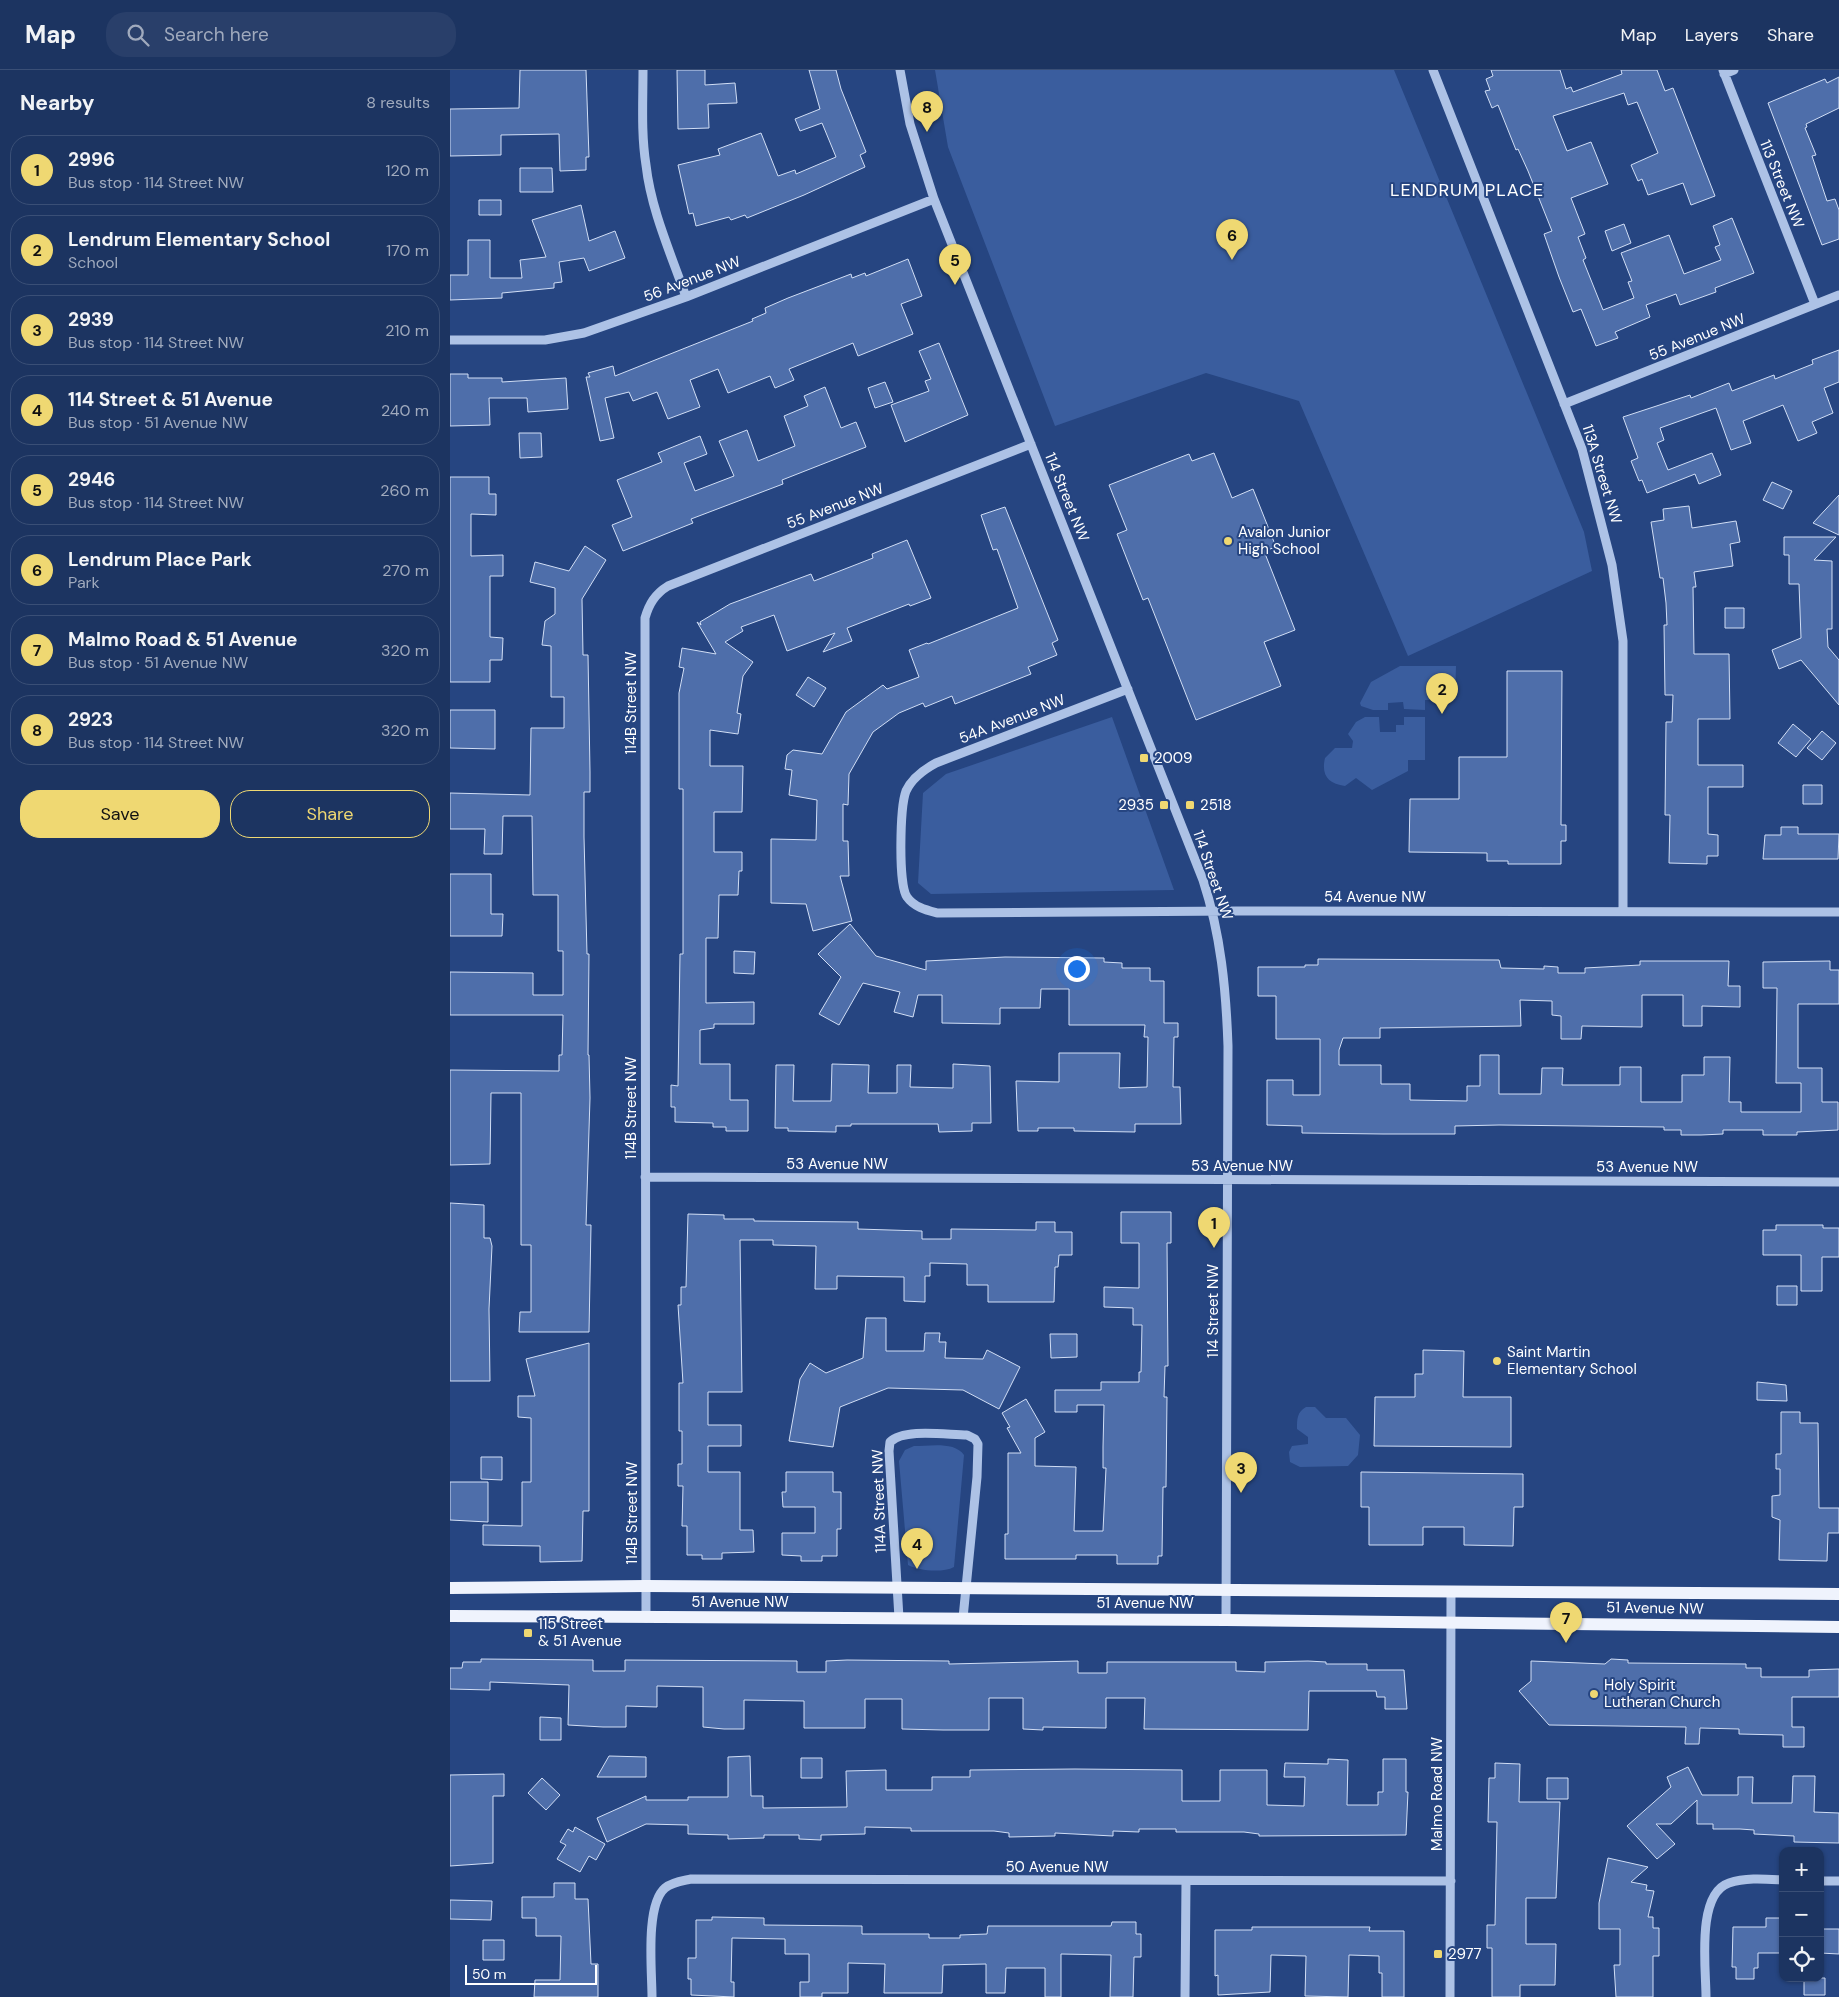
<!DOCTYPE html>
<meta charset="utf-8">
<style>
:root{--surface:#1c3461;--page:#293f6a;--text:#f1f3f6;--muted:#a0aabd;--line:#3a4f76;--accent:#efd872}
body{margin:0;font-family:"DM Sans",sans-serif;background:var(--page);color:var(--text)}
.controls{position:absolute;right:15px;bottom:15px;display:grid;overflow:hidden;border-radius:10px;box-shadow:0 1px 4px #0004}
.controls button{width:45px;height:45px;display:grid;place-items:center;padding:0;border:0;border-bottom:1px solid var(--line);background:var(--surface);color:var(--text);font:25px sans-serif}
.scale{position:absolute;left:15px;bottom:12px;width:132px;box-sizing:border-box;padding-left:5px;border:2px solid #fff;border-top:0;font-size:14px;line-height:18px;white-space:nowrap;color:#fff;-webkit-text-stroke:4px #264581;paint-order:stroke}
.you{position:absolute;left:626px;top:898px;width:18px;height:18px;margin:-12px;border:4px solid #fff;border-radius:50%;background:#1a73e8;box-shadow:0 0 0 8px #1a73e833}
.badge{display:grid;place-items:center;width:32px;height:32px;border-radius:50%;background:var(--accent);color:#111;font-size:16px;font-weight:700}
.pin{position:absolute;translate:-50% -41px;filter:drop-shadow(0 1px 2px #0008)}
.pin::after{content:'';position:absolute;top:26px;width:18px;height:15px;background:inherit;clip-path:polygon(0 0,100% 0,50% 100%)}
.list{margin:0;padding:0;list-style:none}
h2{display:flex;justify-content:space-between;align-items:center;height:65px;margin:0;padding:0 20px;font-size:21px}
h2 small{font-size:16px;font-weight:400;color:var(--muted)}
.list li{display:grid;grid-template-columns:32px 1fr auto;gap:15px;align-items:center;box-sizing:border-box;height:70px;margin:0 10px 10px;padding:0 10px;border:1px solid var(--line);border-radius:20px}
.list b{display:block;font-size:19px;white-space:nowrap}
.list p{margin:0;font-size:16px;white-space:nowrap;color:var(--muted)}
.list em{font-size:16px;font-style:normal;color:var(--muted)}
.actions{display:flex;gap:10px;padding:15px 20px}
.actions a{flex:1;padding:11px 0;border:1px solid var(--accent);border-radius:20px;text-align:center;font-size:18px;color:var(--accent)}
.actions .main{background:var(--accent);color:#111}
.icon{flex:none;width:28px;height:28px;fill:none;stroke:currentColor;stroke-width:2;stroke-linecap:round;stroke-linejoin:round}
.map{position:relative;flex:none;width:1389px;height:1927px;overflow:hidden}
header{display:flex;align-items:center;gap:30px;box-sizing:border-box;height:70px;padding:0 25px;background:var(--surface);border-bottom:1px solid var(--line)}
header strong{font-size:24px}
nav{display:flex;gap:28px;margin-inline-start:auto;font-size:18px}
.search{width:350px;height:45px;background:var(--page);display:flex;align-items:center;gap:12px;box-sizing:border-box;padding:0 18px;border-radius:20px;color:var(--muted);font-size:19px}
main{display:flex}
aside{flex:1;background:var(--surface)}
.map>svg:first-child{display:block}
.green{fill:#3a5d9e}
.building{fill:#4e6eaa;stroke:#d1def5}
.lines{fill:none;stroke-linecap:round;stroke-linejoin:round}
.minor{stroke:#adc2e6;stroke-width:9}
.major{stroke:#eff3fd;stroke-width:12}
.poi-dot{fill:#efd872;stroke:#264581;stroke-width:2}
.labels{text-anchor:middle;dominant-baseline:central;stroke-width:4;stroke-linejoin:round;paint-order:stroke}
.street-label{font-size:15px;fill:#fff;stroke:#264581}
.poi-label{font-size:15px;fill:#fff;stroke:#264581;text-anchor:start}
.quarter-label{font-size:18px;letter-spacing:1px;fill:#fff;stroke:#264581}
</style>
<header>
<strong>Map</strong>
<div class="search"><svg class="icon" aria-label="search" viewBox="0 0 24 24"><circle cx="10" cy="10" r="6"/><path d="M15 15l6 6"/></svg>Search here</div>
<nav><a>Map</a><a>Layers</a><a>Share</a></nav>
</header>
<main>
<aside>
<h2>Nearby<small>8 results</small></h2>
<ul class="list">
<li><span class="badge">1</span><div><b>2996</b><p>Bus stop · 114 Street NW</p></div><em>120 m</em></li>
<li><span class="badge">2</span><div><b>Lendrum Elementary School</b><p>School</p></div><em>170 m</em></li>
<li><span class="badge">3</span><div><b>2939</b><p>Bus stop · 114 Street NW</p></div><em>210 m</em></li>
<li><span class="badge">4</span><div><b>114 Street &amp; 51 Avenue</b><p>Bus stop · 51 Avenue NW</p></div><em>240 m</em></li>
<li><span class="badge">5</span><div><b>2946</b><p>Bus stop · 114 Street NW</p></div><em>260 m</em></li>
<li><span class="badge">6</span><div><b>Lendrum Place Park</b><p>Park</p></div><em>270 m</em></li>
<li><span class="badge">7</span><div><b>Malmo Road &amp; 51 Avenue</b><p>Bus stop · 51 Avenue NW</p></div><em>320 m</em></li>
<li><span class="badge">8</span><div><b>2923</b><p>Bus stop · 114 Street NW</p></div><em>320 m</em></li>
</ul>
<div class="actions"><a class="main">Save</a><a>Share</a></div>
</aside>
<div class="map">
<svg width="1389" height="1927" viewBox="0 0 1389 1927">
<rect width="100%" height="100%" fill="#264581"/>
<path class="green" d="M485 0H944L1134 462 1142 501 958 586 849 331 756 303 605 356 498 77Z
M950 596H1006L1005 629 975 630V640L954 639 953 632 938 633V640H923L911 636 910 633 921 612Z
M662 647 724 820 481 824 468 813 473 723 496 704Z
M915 647H929L930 662H946V655H954V647H975V690H958V701L922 720 906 708 895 716C878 714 871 705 875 688L885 678H902L903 671 898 664 906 652Z
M856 1337H865L876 1348H896L910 1365 908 1385 898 1396 850 1397 840 1392 839 1382 842 1376 858 1374V1367L847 1359C847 1349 847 1342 856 1337Z
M464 1376C479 1376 505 1371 514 1385L504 1497C493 1503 469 1501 458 1495L449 1391 455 1380Z"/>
<path class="building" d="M70 0H136L139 87H136V100L110 101 109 64 51 65V85L0 86V39L69 38Z
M227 0H255V15L285 13 287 33 258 34 259 58 228 59Z
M359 0H386L391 19 416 82 410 85 415 97 354 125 297 148 295 145 281 150 279 147 246 156 243 143 239 144 228 95 270 85 268 79 311 63 328 106 345 100 346 104 386 87 372 53 350 61 345 49 370 39Z
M1041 0H1110L1116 19 1121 17 1123 22 1172 4 1171 0H1207L1215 21 1223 18 1265 126 1241 135 1233 113 1198 125 1192 109 1188 111 1181 95 1208 83 1187 32 1178 35 1174 23 1103 46 1117 81 1141 72 1158 114 1121 128 1135 164 1128 167 1136 188 1133 190 1153 240 1184 228 1178 212 1182 211 1171 183 1219 165 1234 204 1271 190 1265 177 1270 175 1263 156 1282 148 1304 203 1265 218 1266 222 1230 235 1226 224 1196 235 1200 247 1165 262 1168 268 1146 276 1131 239 1123 242 1109 207 1094 164 1102 161 1078 101 1068 79 1066 80 1048 35 1042 38 1035 21 1040 20 1036 9 1043 6Z
M1389 7V38L1356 54 1357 57 1355 58 1366 85 1362 86 1377 131 1385 129 1389 140V169L1372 175 1318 33 1375 9 1377 13Z
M70 98H102L103 122H70Z
M29 130H51V145H29Z
M131 135 139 171 165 161 175 188 139 201 134 188 109 192 112 212 104 213V218L52 223V228L0 230V205H18V170H40V208H72L70 190 96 187 82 150Z
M1174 154 1181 173 1162 181 1155 161Z
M458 189 472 226 451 234 463 264 408 286 403 273 339 299 344 310 325 318 320 306 278 323 268 299 240 310 250 337 218 349 207 322 183 331 179 322 155 328 164 368 150 371 136 307H140L138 303 163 296 165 306 303 251 302 249 316 243 315 238 338 228 401 204 402 208 415 203 416 206Z
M489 273 518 345 455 372 441 335 479 321 475 311 481 309 469 281Z
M1389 280V312L1374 318 1383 343 1362 352 1367 363 1348 371 1333 335 1293 351 1301 373 1281 380 1266 338 1210 358 1214 370 1207 373 1218 400 1262 383 1271 405 1249 414 1245 404 1197 423 1192 410 1189 411 1181 391 1188 388 1173 347 1240 325 1241 328 1279 313 1282 321 1324 305 1325 309 1363 294 1362 290Z
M0 304H18V308H52V312L116 308 118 339 78 342 77 328H39L40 355 0 356Z
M435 312 443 332 425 338 418 318Z
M375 317 391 358 406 352 416 377 332 410 333 414 241 449 243 453 173 481 162 455 182 447 167 410 212 392 208 383 250 366 257 384 234 393 245 421 284 406 269 371 297 360 308 391 345 376 334 346 358 336 354 326Z
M69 363H91L92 387 70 388Z
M764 383 782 428 803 419 826 477 814 481 845 560 814 572 831 616 746 650 698 528 693 530 667 464 677 460 659 415 739 384 742 391Z
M0 407H39V424H46V445L21 444V486L53 485V506H40V567L53 568 52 590H40V612H0Z
M1322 412 1342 421 1333 439 1313 430Z
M1389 425V465L1363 453Z
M1239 436 1242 458 1286 451 1290 472 1280 474 1283 496 1244 502 1246 517H1243L1244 584H1279L1280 649H1248V695H1293V717H1258V764L1268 765V786H1257V794L1219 793 1220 745H1215L1216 652H1222L1223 625H1215L1214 555H1217L1216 533 1213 508H1210L1201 452 1214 450 1213 439Z
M555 437 608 570 602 573 607 585 578 597 581 604 505 634 502 626 475 637 473 633 449 643 423 662 399 704 398 735 393 734V771H398L399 806H390L402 851 363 861 356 834 321 833V769L366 770 367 730 339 725 342 700 335 699 337 685 343 680 372 684 396 642 433 615 437 619 469 607 459 580 477 573 478 574 568 538 547 479 543 480 531 445Z
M1334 467H1386L1364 490 1382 491V559H1377L1378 577 1389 590V635L1351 590 1329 599 1322 580 1351 568 1349 514H1339V485H1334Z
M457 470 481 528 460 536 459 534 397 558 402 571 373 582 385 563 337 581 324 545 291 557 293 561 275 572 303 592 293 606 287 643 291 644 288 664 260 660V696H293L292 742H264V782H292V801H289L288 825H269L268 868H256V933L304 932V954H264V958L250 960V994H280V1030H298V1061H276V1057H263V1053L225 1052V1037H221V1015L228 1016 230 884H233V719H229V623L234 598 229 597 232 578 266 584 247 552 251 555 250 552 280 534 361 504 364 511 423 488 422 484Z
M135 476 156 490 132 529 133 585H138L140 702V722H134V767L137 884H139L138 985H139L140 1028 136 1155H141L139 1262H69L70 1242H81V1175H71V1023H41L40 1094 0 1095V1000L109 1001V985H112L113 945H0V902L83 903V925H113V881H108V825H83L82 746H53L52 784H34L35 759H0V723L80 725 81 658H114V627H101V576L92 575 95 551 105 544V518L80 512 85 492 119 501Z
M1275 538H1294V558H1275Z
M1057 601H1112L1111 755H1116V771H1111V794H1058V791H1037V783L959 782 960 729H1009V687H1057Z
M358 607 376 618 364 637 346 625Z
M0 640H45V679L0 678Z
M1343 654 1361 669 1346 687 1328 673Z
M1372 661 1386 673 1372 690 1357 678Z
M1353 715H1372V734H1353Z
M1331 757H1348V764H1389L1388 789H1313L1315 765H1331Z
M0 804H41V844H53L52 866H0Z
M400 854 426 886 476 900V891L555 887 654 888V892L672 893V898H700V911H714V953H728V967H724L723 1017H730L731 1054H685V1062L624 1061V1058H588V1061H568L566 1011 609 1012V983H670L669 1018 697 1017 698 967H694L695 955H619V919H591L590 938H550V954L492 953V925H468L463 947 444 942 450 922 413 913 389 955 369 944 391 907 368 884Z
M284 881 305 882 304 904 284 903Z
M868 889 1049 890 1051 898 1094 899V896L1108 897V903H1135V898L1190 895V891H1279L1278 916H1290V937L1252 936V956H1233V925H1192V957L1132 956 1131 969H1111V946L1102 945V931L1070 930 1071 956 930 958V968H893L889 980V995H931V1014H960V1030L1017 1031V1016H1030V985H1049V1024H1091L1092 998H1113L1112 1015H1170V997H1191V1032H1232V1005H1254V987H1280L1279 1032H1291V1042H1351V1013H1326L1327 918H1313V892L1380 891V900H1389V934H1348V998H1372V1032H1388V1060L1347 1062V1065H1313V1060H1273V1064L1251 1065H1231V1060H1214V1057L1049 1055 1005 1056V1064H933L852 1063V1056L817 1055V1010H843V1025H870V969H826V926H808V897H855V895H868Z
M382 994 419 995 418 1023H447V995H461L460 1017 503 1018V994L540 996 541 1053H522V1061L489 1062 488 1054H401V1056H386V1062L338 1061V1058H325L326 995H344L343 1031H381Z
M0 1133 34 1135V1168H40L42 1176 39 1239 40 1311H0Z
M671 1142H721V1173H717L718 1296H715L714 1327H717L716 1417H713L712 1486H708V1494H667V1485H626V1489H555V1464H558V1383H571L557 1358 560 1357 552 1343 576 1329 595 1362 585 1368V1396L626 1397 624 1461H653L656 1398H653V1377L654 1335H627V1342H605V1320H651V1312H689V1302H691L692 1255H683V1238L654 1237V1217L689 1218V1173H671Z
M238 1144 274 1145V1149H304V1151L408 1152V1159L472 1161V1169H501V1159L586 1160V1152H605V1162H622V1185H609L608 1197H605L604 1232H538V1215H517V1194L480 1193V1206H475V1232L454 1231V1207L387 1206V1219H365L366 1176 323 1175V1170H290L292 1322H258V1355H291V1376H258V1402H290V1460H303L304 1482 272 1483V1489H252V1485H237V1456H232L233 1416H228V1394H232V1361H229V1313H233L228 1235H231V1217H236Z
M1326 1155H1373V1158H1389V1187H1372V1221H1351V1185H1313V1160H1326Z
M1327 1216H1347V1235H1327Z
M416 1248H436V1281H474L475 1263H490L489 1272H496L495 1288 533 1289 537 1280 570 1297 549 1339 513 1320 438 1318 390 1337 383 1377 339 1371 350 1309 360 1293 376 1303 413 1288Z
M600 1264H627V1287L601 1288Z
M139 1273V1441H133L132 1491 90 1492V1476L33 1475V1455L72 1456V1412H81V1348L68 1347V1326H85L76 1289Z
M973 1280 1014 1281 1013 1327H1061V1377L924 1376 925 1327H965V1304H973Z
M1307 1312 1336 1315 1337 1331 1307 1330Z
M1331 1342H1350V1353H1368L1369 1438H1389V1463H1378L1377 1491 1329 1490 1330 1450 1322 1447V1426L1330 1425V1399H1326V1384H1331Z
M31 1387H52V1410L31 1409Z
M336 1402H383V1422H391V1459H387V1486H372V1491H351V1486L332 1485V1463H365V1437H333L332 1422H336Z
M911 1402 1073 1404V1437H1064L1063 1476 1014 1475V1457H973V1475H919V1437H911Z
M0 1412H38V1452L0 1450Z
M31 1589 143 1590V1601H175V1590L347 1591V1602H376V1591L397 1590 499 1591V1594L628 1591V1603H657V1592H786V1601L815 1602V1592L858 1591 876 1592V1594H917V1600H954L957 1639H935V1627H927L926 1621H859L858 1660 694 1659 695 1628H656V1658L593 1657V1660L573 1659V1628H539V1660H493L452 1659V1629H415V1658H354V1631L294 1630V1659H274L253 1657V1617L207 1616V1637L176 1636V1657H153L118 1655 119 1615 40 1612V1620L0 1619V1598H12L13 1592H31Z
M1161 1589 1178 1590V1593L1296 1594V1598H1311V1607H1359V1600L1389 1599V1627H1342V1657H1354V1677H1333V1665L1289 1664V1659L1250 1658 1249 1674H1235L1236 1657 1099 1655 1069 1621 1081 1611V1591L1155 1594Z
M90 1647 111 1648V1670H90Z
M159 1686 196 1687V1707H147Z
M300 1686 301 1726H313V1738L397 1737 396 1701 436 1700V1720H482V1707H520V1700L625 1699 732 1700V1731H770V1700H817V1735L854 1736 855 1707H834L835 1693 878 1694V1689L898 1690 897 1735H928V1722H933V1689H956V1722H958L956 1765 809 1766V1764L794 1762H726V1759H689V1762L663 1761V1766L605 1763V1766L559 1767V1763L544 1761H461V1758L415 1757V1764L371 1765V1770L349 1769V1765H314V1768L278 1769V1765L238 1764V1755L196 1754 157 1772 147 1748 196 1726V1730H238V1727H278V1687Z
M351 1688H372V1708H351Z
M1045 1693 1070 1694 1069 1732H1110L1106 1828H1076V1874H1106L1105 1915H1070V1927H1042V1878H1037V1855H1045L1047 1752H1038L1039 1708H1045Z
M1238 1697 1252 1725H1288V1707H1303L1302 1733H1342L1343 1706H1365L1364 1742 1389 1743V1773L1344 1772V1766L1304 1764V1760L1290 1759H1263V1754H1247V1730L1221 1754H1206L1225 1774 1207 1789 1177 1756 1221 1717 1217 1707Z
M54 1704V1726H43V1793L0 1796V1705Z
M92 1708 110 1725 96 1740 78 1723Z
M1097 1708H1118V1729H1097Z
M125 1757 155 1774 146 1790 139 1786 130 1802 107 1789 116 1775 110 1772 118 1759 123 1762Z
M1158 1788 1198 1797 1181 1812 1197 1815 1196 1820 1204 1821 1198 1847H1203V1858H1209V1886H1203V1927H1166L1164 1895H1170V1859H1149V1833Z
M104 1813H125V1829H138L141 1894H148V1927H84L85 1910H110L111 1866H86V1848H72V1827H104Z
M0 1830 42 1831 41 1850 0 1849Z
M262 1847 314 1848V1855L412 1856V1864H479V1868H510V1865L537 1864 538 1856H661L662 1852H686V1864H691V1887H684L683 1927H660L661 1885 611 1884V1927H595V1898H556L555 1923H536V1894L493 1895 492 1923H434L435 1894 398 1893V1923H372V1927H350V1912H359V1884H335V1869L282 1868 281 1912H284V1927L241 1925V1909H238V1888H246V1850H262Z
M1316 1848H1333V1883H1308V1898H1304V1909H1286V1897H1282L1283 1857H1316Z
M802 1857H920L919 1861H954V1927H932V1903H929V1886L899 1885 898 1927 855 1926 856 1886 821 1885 820 1922 768 1925V1905L765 1906V1860H802Z
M1370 1859H1389V1884L1370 1883Z
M33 1870H54V1890H33Z
M1354 1908H1375V1925H1354Z"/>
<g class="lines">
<path class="minor" d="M193 0C193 32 191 64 196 95 201 140 221 184 236 227
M450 0 460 54 484 129 753 810C771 865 776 919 778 976L776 1550
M983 0 1132 379 1162 495 1173 571V840
M1273 0 1365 234
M1274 4 1284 0
M0 270H95L134 263 236 227 484 129
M1114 334 1389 225
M678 619 486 693C473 700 462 708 456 721 450 737 448 815 457 827 464 837 476 840 487 843L787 841 1389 842
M195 1107 1389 1112
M196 1548 195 548C199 534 205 524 218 516L581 374
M449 1548 439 1381 440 1372C454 1358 497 1365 517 1365L525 1369 528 1374 527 1407 513 1548
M1370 1811H1389
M202 1927C202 1901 195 1835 215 1818 222 1812 232 1811 241 1809L1001 1811
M735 1927 736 1811
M1000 1927 1001 1522
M1256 1927C1256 1898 1246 1824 1279 1813 1296 1807 1316 1809 1333 1810"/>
<path class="major" d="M0 1518 196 1516 1389 1524
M0 1546 776 1550 1389 1557"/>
</g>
<g class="poi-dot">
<circle cx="778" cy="471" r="5"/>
<rect x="689" y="683" width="10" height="10" rx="2.5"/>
<rect x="709" y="730" width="10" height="10" rx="2.5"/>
<rect x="735" y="730" width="10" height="10" rx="2.5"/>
<circle cx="1047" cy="1291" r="5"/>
<rect x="73" y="1558" width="10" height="10" rx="2.5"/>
<circle cx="1144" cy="1624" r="5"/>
<rect x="983" y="1879" width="10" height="10" rx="2.5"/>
</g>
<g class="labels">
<g class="street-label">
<text transform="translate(1332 114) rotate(68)">113 Street NW</text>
<text transform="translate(242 209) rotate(-21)">56 Avenue NW</text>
<text transform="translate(1247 267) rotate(-22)">55 Avenue NW</text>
<text transform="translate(1152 404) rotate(73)">113A Street NW</text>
<text transform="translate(617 427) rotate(68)">114 Street NW</text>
<text transform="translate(385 436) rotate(-21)">55 Avenue NW</text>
<text transform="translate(181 633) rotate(-90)">114B Street NW</text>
<text transform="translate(562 649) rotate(-21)">54A Avenue NW</text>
<text transform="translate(763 805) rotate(71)">114 Street NW</text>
<text x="925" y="827">54 Avenue NW</text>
<text transform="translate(181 1038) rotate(-90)">114B Street NW</text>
<text x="387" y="1094">53 Avenue NW</text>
<text x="792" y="1096">53 Avenue NW</text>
<text x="1197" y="1097">53 Avenue NW</text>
<text transform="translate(763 1241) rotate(-90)">114 Street NW</text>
<text transform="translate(429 1431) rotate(-92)">114A Street NW</text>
<text transform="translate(182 1443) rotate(-90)">114B Street NW</text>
<text x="290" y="1532">51 Avenue NW</text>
<text x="695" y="1533">51 Avenue NW</text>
<text transform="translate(1205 1538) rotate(1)">51 Avenue NW</text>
<text transform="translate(987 1724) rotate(-90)">Malmo Road NW</text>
<text x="607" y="1797">50 Avenue NW</text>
</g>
<g class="poi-label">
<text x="788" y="462">Avalon Junior<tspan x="788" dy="17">High School</tspan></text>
<text x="704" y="688">2009</text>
<text x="704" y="735" text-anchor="end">2935</text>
<text x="750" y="735">2518</text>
<text x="1057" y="1282">Saint Martin<tspan x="1057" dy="17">Elementary School</tspan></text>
<text x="88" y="1554">115 Street<tspan x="88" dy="17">&amp; 51 Avenue</tspan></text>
<text x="1154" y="1615">Holy Spirit<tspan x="1154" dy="17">Lutheran Church</tspan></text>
<text x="998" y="1884">2977</text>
</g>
<g class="quarter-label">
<text x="1017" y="120">LENDRUM PLACE</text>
</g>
</g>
</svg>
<div class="controls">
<button>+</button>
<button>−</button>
<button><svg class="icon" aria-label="locate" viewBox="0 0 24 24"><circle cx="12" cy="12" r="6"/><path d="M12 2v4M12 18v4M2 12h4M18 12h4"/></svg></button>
</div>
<div class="scale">50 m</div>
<div class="you"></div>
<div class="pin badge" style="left:764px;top:1178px">1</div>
<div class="pin badge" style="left:992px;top:644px">2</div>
<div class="pin badge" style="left:791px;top:1423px">3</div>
<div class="pin badge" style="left:467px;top:1499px">4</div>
<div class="pin badge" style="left:505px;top:215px">5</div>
<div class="pin badge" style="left:782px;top:190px">6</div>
<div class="pin badge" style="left:1116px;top:1573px">7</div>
<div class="pin badge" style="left:477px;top:62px">8</div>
</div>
</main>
